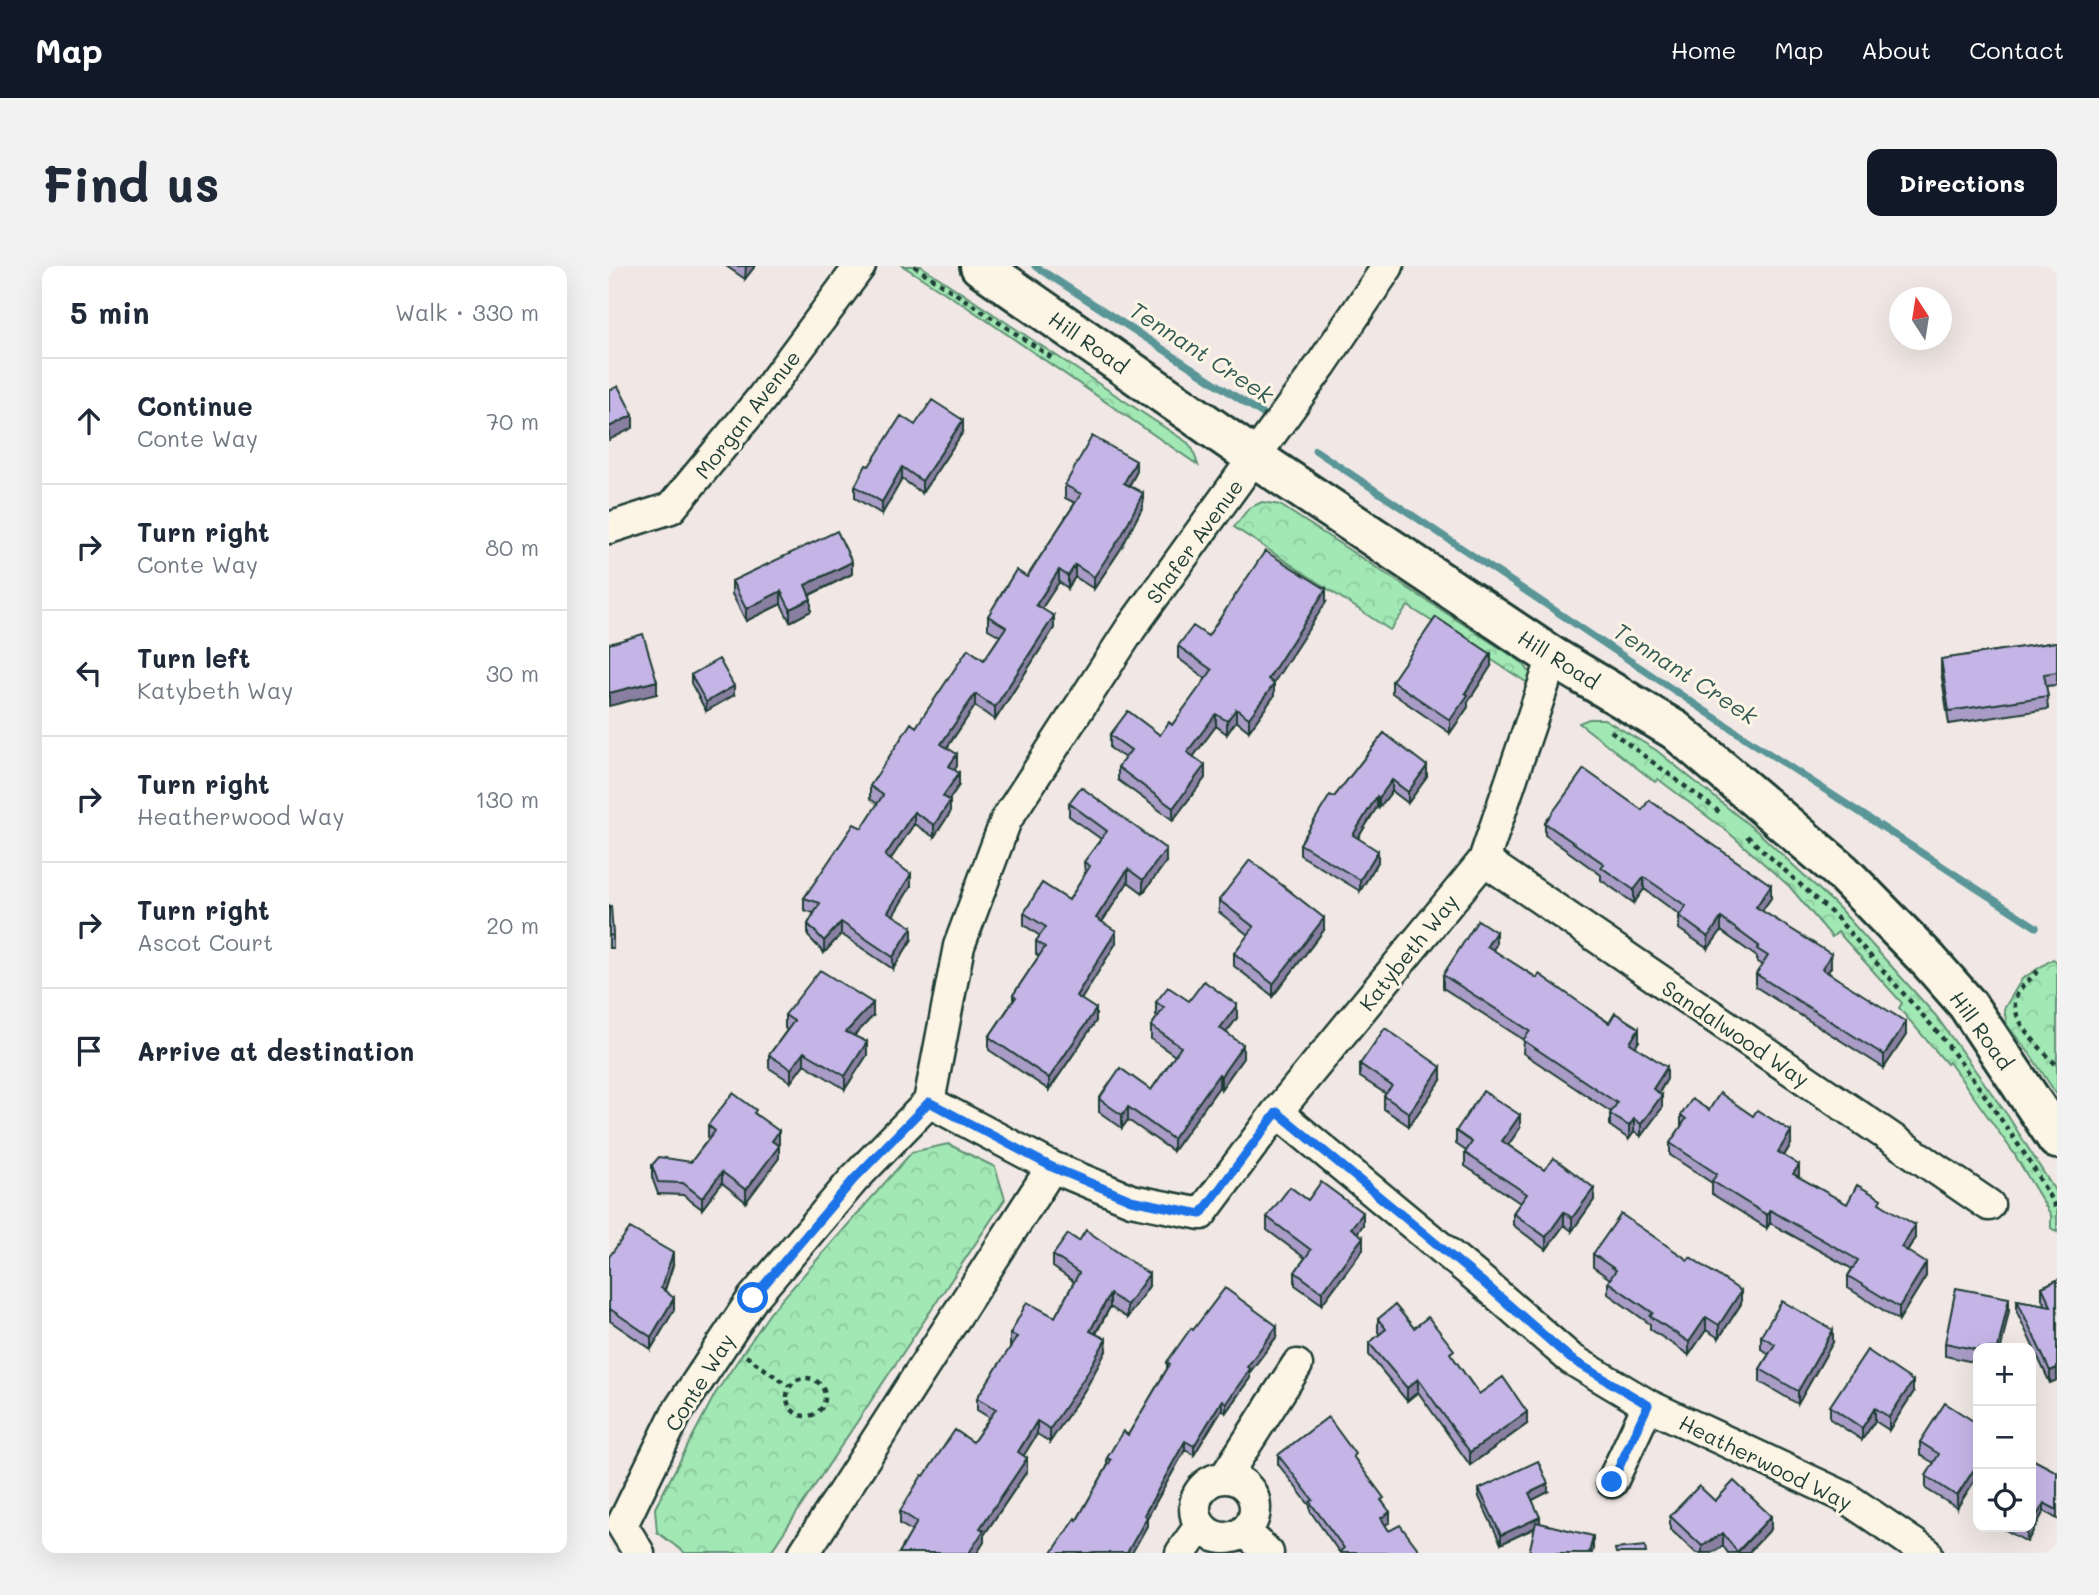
<!DOCTYPE html>
<meta charset="utf-8">
<style>
:root{--surface:#fff;--page:#f2f2f3;--text:#1f2937;--muted:#747a83;--line:#e0e1e3;--accent:#111827}
body{margin:0;font-family:Mali,sans-serif;background:var(--page);color:var(--text)}
.controls{position:absolute;right:21px;bottom:21px;display:grid;overflow:hidden;border-radius:14px;box-shadow:0 7px 28px #0002}
.controls button{width:63px;height:63px;display:grid;place-items:center;padding:0;border:0;border-bottom:2px solid var(--line);background:var(--surface);color:var(--text);font:35px sans-serif}
.compass{position:absolute;left:1280px;top:21px;width:63px;height:63px;border-radius:50%;background:var(--surface);box-shadow:0 7px 28px #0002;rotate:348deg}
.stop{position:absolute;width:21px;height:21px;margin:-16px;border:5px solid #1a73e8;border-radius:50%;background:#fff}
.stop.end{background:#1a73e8;border-color:#fff;box-shadow:0 2px 7px #0008}
.list{margin:0;padding:0;list-style:none}
h2{display:flex;justify-content:space-between;align-items:center;height:91px;margin:0;padding:0 28px;font-size:30px}
h2 small{font-size:23px;font-weight:400;color:var(--muted)}
.list li{display:grid;grid-template-columns:46px 1fr auto;gap:21px;align-items:center;box-sizing:border-box;height:126px;padding:0 28px;border-top:2px solid var(--line)}
.list b{display:block;font-size:26px;white-space:nowrap}
.list p{margin:0;font-size:23px;white-space:nowrap;color:var(--muted)}
.list em{font-size:23px;font-style:normal;color:var(--muted)}
.icon{flex:none;width:38px;height:38px;fill:none;stroke:currentColor;stroke-width:2;stroke-linecap:round;stroke-linejoin:round}
.map{position:relative;flex:none;width:1448px;height:1287px;overflow:hidden;border-radius:14px}
header{display:flex;align-items:center;gap:42px;box-sizing:border-box;height:98px;padding:0 35px;background:var(--accent);color:#fff}
header strong{font-size:33px}
nav{display:flex;gap:38px;margin-inline-start:auto;font-size:24px}
.intro{display:flex;align-items:center;justify-content:space-between;box-sizing:border-box;height:168px;padding:0 42px}
h1{margin:0;font-size:49px}
.button{padding:18px 32px;border-radius:14px;background:var(--accent);color:#fff;font-size:24px;font-weight:700}
main{display:flex;gap:42px;padding:0 42px}
aside{flex:1;background:var(--surface);border-radius:14px;box-shadow:0 7px 28px #0002}
.map>svg:first-child{display:block}
.forest{fill:url(#forest-crowns);stroke:#609274;stroke-width:2}
.lines{fill:none;stroke-linecap:round;stroke-linejoin:round}
.stream{stroke:#5a9697;stroke-width:7}
.street-casing{stroke:#1f3d34;stroke-width:35}
.secondary-casing{stroke:#1f3d34;stroke-width:44}
.path{stroke:#1f3d34;stroke-width:4.5;stroke-dasharray:5 5;stroke-linecap:butt}
.street{stroke:#fcf5e5;stroke-width:30}
.secondary{stroke:#fcf5e5;stroke-width:38}
.wall{fill:#a99cc6;stroke:#1f3d34;stroke-width:2}
.shaded-wall{fill:#897fa1;stroke:#1f3d34;stroke-width:2}
.building{fill:#c4b5e6;stroke:#1f3d34;stroke-width:2}
.route{stroke:#1a73e8;stroke-width:9}
.labels{text-anchor:middle;dominant-baseline:central;stroke-width:6;stroke-linejoin:round;paint-order:stroke}
.street-label{font-size:21px;fill:#1f3d34;stroke:#fcf5e5}
.water-label{font-size:23px;font-style:italic;fill:#335b55;stroke:#fcf5e5}
</style>
<header>
<strong>Map</strong>
<nav><a>Home</a><a>Map</a><a>About</a><a>Contact</a></nav>
</header>
<div class="intro"><h1>Find us</h1><a class="button">Directions</a></div>
<main>
<aside>
<h2>5 min<small>Walk · 330 m</small></h2>
<ul class="list">
<li><svg class="icon" aria-label="ahead" viewBox="0 0 24 24"><path d="M12 20V5M6 11l6-6 6 6"/></svg><div><b>Continue</b><p>Conte Way</p></div><em>70 m</em></li>
<li><svg class="icon" aria-label="right" viewBox="0 0 24 24"><path d="M7 20v-9h11M14 6l5 5-5 5"/></svg><div><b>Turn right</b><p>Conte Way</p></div><em>80 m</em></li>
<li><svg class="icon" aria-label="left" viewBox="0 0 24 24"><path d="M17 20v-9H6M10 6l-5 5 5 5"/></svg><div><b>Turn left</b><p>Katybeth Way</p></div><em>30 m</em></li>
<li><svg class="icon" aria-label="right" viewBox="0 0 24 24"><path d="M7 20v-9h11M14 6l5 5-5 5"/></svg><div><b>Turn right</b><p>Heatherwood Way</p></div><em>130 m</em></li>
<li><svg class="icon" aria-label="right" viewBox="0 0 24 24"><path d="M7 20v-9h11M14 6l5 5-5 5"/></svg><div><b>Turn right</b><p>Ascot Court</p></div><em>20 m</em></li>
<li><svg class="icon" aria-label="arrive" viewBox="0 0 24 24"><path d="M6 21V4h12l-3 4 3 4H6"/></svg><div><b>Arrive at destination</b></div></li>
</ul>
</aside>
<div class="map">
<svg width="1448" height="1287" viewBox="0 0 1448 1287">
<defs>
<pattern id="forest-crowns" width="20" height="18" patternUnits="userSpaceOnUse" patternTransform="scale(1.75)"><rect width="20" height="18" fill="#a2e8b5"/><path d="M2 6a3 3 0 1 1 6 0M12 15a3 3 0 1 1 6 0" fill="none" stroke="#8bc89c"/></pattern>
</defs>
<rect width="100%" height="100%" fill="#f1e8e5"/>
<filter id="ink" filterUnits="userSpaceOnUse"><feTurbulence type="fractalNoise" baseFrequency=".0143" numOctaves="2"/><feDisplacementMap in="SourceGraphic" scale="14" xChannelSelector="R" yChannelSelector="G"/><feConvolveMatrix kernelMatrix="1 2 1 2 8 2 1 2 1" color-interpolation-filters="sRGB"/></filter>
<g filter="url(#ink)">
<path class="forest" d="M294 0H312L579 177 584 184 589 199 361 43Z
M653 236 671 239 914 397 926 414 928 423 799 340 781 364 625 261 640 242Z
M980 453H995L1047 484 1150 567 1229 641 1327 750 1399 850 1448 928V966L1442 962V949L1404 886 1340 796 1338 798 1290 742 1293 737 1229 666 1223 671 1180 620 1119 566 1049 513 1046 516 970 457Z
M1444 693 1448 696V829L1421 788 1398 759 1395 743 1413 713Z
M339 878 386 901 396 933 161 1287H76L48 1266 46 1242 106 1128 161 1047 303 886Z"/>
<g class="lines">
<path class="stream" d="M426 0 663 154
M706 184 1147 479 1427 661"/>
<defs>
<path id="street" d="M0 262 62 242 152 133 251 0
M875 594 1380 939
M320 836 350 680 397 554 522 362 712 99 779 0
M668 846 876 1018 962 1093 1039 1139 1236 1231 1318 1287
M616 1211 688 1099
M586 1242a30 30 0 1 1 60 0a30 30 0 1 1-60 0Z
M1003 1216 1039 1139
M636 1265 659 1287
M30 1287 13 1259 67 1148 144 1032 245 913 320 836 443 901
M195 1287 443 901 522 934 592 948 668 846 875 594 944 391
M572 1287 591 1260"/>
<path id="secondary" d="M371 0 645 191 944 391 1066 464 1233 606 1320 695 1358 738 1448 873"/>
</defs>
<use href="#street" class="street-casing"/>
<use href="#secondary" class="secondary-casing"/>
<path class="path" d="M305 0 445 93
M1002 465 1113 548
M1138 570 1227 651 1331 769 1372 824 1421 896 1448 944
M1429 705C1422 713 1410 721 1407 731 1399 753 1434 784 1448 800
M137 1090 180 1120
M178 1131a19 19 0 1 1 38 0a19 19 0 1 1-38 0Z"/>
<use href="#street" class="street"/>
<use href="#secondary" class="secondary"/>
</g>
<path class="wall" d="M117 0H146L136 13Z
M306 159 354 166 313 227 293 213 273 248 246 232V220L260 200Z
M527 207 520 220 534 240 513 281 485 323 466 311 459 322 450 316 433 342 445 362 386 454 366 440 338 482 348 500 345 504 350 519 340 534 341 547 325 571 305 558 281 594 302 620 284 649 303 673 284 703 232 668 215 687 199 670V658L205 647 195 644V632L253 562 269 538 261 533V520L307 461 375 394 391 370 379 363V350L418 311 466 237 456 232V219Z
M243 308 201 329 202 345 181 356 172 338 137 355 123 328V315Z
M717 336 664 417 665 430 640 465 627 455 618 468 607 460 584 491 596 512 564 554 509 514V501L516 492 501 482V469H551L563 459 597 413 569 392V380Z
M1448 376V419L1437 420 1439 443 1340 458 1332 406V393Z
M882 400 859 436V441L841 467 783 427V415Z
M82 409 125 429 97 445 82 417Z
M775 467 818 511 799 537 783 525 770 542 768 541 749 572 769 596 751 625 691 589V578L725 531Z
M460 537 557 596 534 627 519 616 493 656 507 677 472 733 487 755 440 824 380 784V771L404 735V729L430 690 427 688V675L431 670 415 659V647L460 634 476 609 475 596 492 573 460 550Z
M1033 544 1162 632 1153 645 1222 701 1219 706 1297 769 1275 802 1147 721V708L1153 699 1148 696V691L1112 665 1099 683 1070 663V650L1071 649 1035 623 1025 637 992 614V609L936 569V557Z
M610 634 715 664 664 730 625 700V687L639 669 610 646Z
M0 640 4 669V682H0Z
M887 679 883 684 1030 775 1026 781 1058 813 1050 827 1053 842 1032 870 1025 866 1020 873 1001 860V848L1002 846 914 787 915 774 834 722V709Z
M580 735 628 752 617 767 634 792 612 823 610 821 564 885 519 854 513 862 490 846V833L542 824 566 790 542 773V760L549 750 547 749V736Z
M176 749 264 750 245 770 258 789 236 823 195 798 182 816 160 802V789L178 764 176 762Z
M751 798 832 814 800 860 775 843V830L777 828 751 811Z
M1100 844 1182 878 1175 890 1190 911 1238 938H1272L1306 972 1298 985 1317 1010 1290 1054 1239 1022V1010L1243 1003 1161 957 1158 962 1103 928V917L1061 889V877L1072 861V849Z
M147 848 170 877 168 879 170 892 137 936 113 917 93 943 74 929 49 928 43 911V899L82 896 100 872 99 871V859Z
M911 862 899 879 935 904 985 934 963 965 955 959 937 984 904 959V947L911 937 856 900V887L857 885 847 878V865Z
M699 934 754 959 748 967 754 983 713 1038 686 1019V1006L696 992 658 964V951Z
M984 988 1132 1038 1110 1072 1097 1064 1080 1089 1041 1063V1058L999 1028V1016L1001 1013 984 1001Z
M444 989 540 1020 518 1052 501 1041 487 1068 497 1085 477 1122 441 1176 428 1168 414 1190 418 1205 375 1269V1276L368 1287H290L303 1265 291 1258V1245L315 1210 364 1176 381 1152 368 1144V1132L402 1081 401 1080V1068L446 1051 465 1016 444 1001Z
M0 991 64 999 56 1024 65 1044 42 1083 1 1055Z
M1448 1014 1441 1117 1408 1046V1034L1436 1039 1433 1033V1021Z
M1400 1045 1369 1082V1097L1336 1090V1077Z
M769 1053 805 1062 845 1093 870 1128 918 1158 861 1199 809 1126 798 1135 760 1089V1077L771 1068 769 1066Z
M584 1064 668 1070 641 1106V1112L617 1146 613 1143 585 1189 576 1184 538 1252V1260L468 1254 498 1201V1192L519 1169 558 1103V1096Z
M1152 1070 1224 1076 1189 1138 1151 1116V1103L1160 1088 1152 1083Z
M1304 1127 1280 1164 1266 1155 1253 1174 1221 1153V1140Z
M1369 1158V1209L1348 1242 1317 1223V1210L1325 1197 1311 1189V1176Z
M669 1189 746 1193 775 1238 781 1256 776 1259 780 1265 812 1287H731L701 1245V1240L669 1198Z
M1448 1206V1253L1435 1245 1418 1276 1391 1261H1422Z
M870 1223 939 1226 923 1234 931 1257 984 1283 926 1262 892 1278 870 1231Z
M1106 1235 1162 1263 1139 1287H1119L1114 1280 1102 1287H1087L1061 1263V1250Z"/>
<path class="shaded-wall" d="M137 0H146L136 13Z
M24 149V162L0 174V161Z
M354 154V166L313 227V215Z
M527 195V207L515 229V217Z
M293 201V213L273 248V236Z
M534 227V240L513 281 485 323V311Z
M243 296V308L196 331V319Z
M466 299V311L459 322V310Z
M450 304V316L427 351V339Z
M717 323V336L660 424 665 418V430L640 465V452L659 413Z
M172 325V338L137 355V343Z
M202 333V345L181 356V343Z
M445 350V362L386 454V441Z
M882 388V400L859 436V441L841 467V454L856 427Z
M48 415V428L0 440V427Z
M125 420V429L97 445V436Z
M366 428V440L332 490V478Z
M627 443V455L618 468V455Z
M607 448V460L578 499V486Z
M348 488V500L340 513V500Z
M596 499V512L564 554V542Z
M818 500V511L799 537V526Z
M350 507V519L334 542V530Z
M783 514V525L770 542V532Z
M768 530V541L744 580V569Z
M341 535V547L325 571V559Z
M305 546V558L276 602V590Z
M557 583V596L534 627V614Z
M769 585V596L751 625V614Z
M519 603V616L487 665V652Z
M302 608V620L279 658V646Z
M1035 611V623L1025 637V624Z
M1162 619V632L1147 653V641Z
M715 652V664L664 730V718Z
M1112 652V665L1099 683V671Z
M232 656V668L215 687V675Z
M303 661V673L284 703V691Z
M507 665V677L467 742V730Z
M887 666V679L878 693V680Z
M1222 688V701L1213 715V703Z
M264 737V750L237 778V766Z
M628 739V752L611 775V762Z
M487 743V755L440 824V812Z
M1297 756V769L1275 802V789Z
M1030 762V775L1021 790V777Z
M258 776V789L236 823V810Z
M634 779V792L612 823V810Z
M195 786V798L182 816V803Z
M832 801V814L800 860V847Z
M1058 801V813L1044 836V823Z
M610 808V821L564 885V873Z
M1053 829V842L1032 870V858Z
M519 841V854L513 862V849Z
M911 849V862L893 888V875Z
M1025 853V866L1020 873V860Z
M170 865V877L163 887V875Z
M1182 865V878L1169 899V886Z
M170 880V892L137 936V924Z
M1190 899V911L1184 908Z
M113 906V917L93 943V932Z
M985 922V934L963 965V952Z
M1161 944V957L1158 962V949Z
M955 946V959L937 984V971Z
M754 947V959L742 975V962Z
M1306 959V972L1292 994V981Z
M754 971V983L713 1038V1026Z
M64 987V999L52 1035V1022Z
M1317 997V1010L1290 1054V1041Z
M540 1008V1020L518 1052V1039Z
M1132 1025V1038L1110 1072V1059Z
M501 1028V1041L481 1077V1065Z
M65 1032V1044L42 1083V1071Z
M1400 1032V1045L1392 1082H1389Z
M1097 1051V1064L1080 1089V1076Z
M668 1060V1070L641 1106V1112L617 1146V1137L638 1101Z
M1224 1064V1076L1189 1138V1125Z
M497 1073V1085L477 1122 441 1176V1163Z
M1448 1102V1114L1441 1117V1105Z
M809 1113V1126L798 1135V1122Z
M1304 1115V1127L1280 1164V1151Z
M613 1134V1143L585 1189V1180Z
M1266 1142V1155L1253 1174V1162Z
M918 1146V1158L861 1199V1186Z
M428 1155V1168L409 1199V1186Z
M576 1175V1184L538 1252V1260L523 1287H518L535 1249Z
M418 1192V1205L375 1269V1276L368 1287H360L371 1262Z
M1369 1197V1209L1348 1242V1230Z
M939 1218V1226L920 1236V1227Z
M1435 1237V1245L1418 1276V1267Z
M781 1246V1256L772 1262V1252Z
M1162 1250V1263L1139 1287H1128Z
M931 1251V1259L892 1278V1269Z
M1114 1267V1280L1102 1287H1093V1280Z
M984 1270V1283L983 1287H980Z"/>
<path class="building" d="M9 120 24 149 0 161V125Z
M323 134 354 154 313 215 293 201 273 236 246 220 257 199 260 200 292 150 306 159Z
M483 170 527 195 515 217 534 227 513 269 485 311 466 299 459 310 450 304 427 339 445 350 386 441 366 428 332 478 348 488 340 500 350 507 334 530 341 535 325 559 305 546 276 590 302 608 279 646 303 661 284 691 232 656 215 675 199 658 211 637 195 632 245 558 253 562 274 529 261 520 302 457 307 461 359 383 375 394 397 361 379 350 407 304 418 311 472 228 456 219Z
M228 265 243 296 196 319 202 333 181 343 172 325 137 343 123 315Z
M656 285 717 323 659 413 665 418 640 452 627 443 618 455 607 448 578 486 596 499 564 542 509 501 522 484 501 469 519 445 551 469 560 456 563 459 603 404 569 380 584 360 599 370Z
M827 351 882 388 856 427 859 429 841 454 783 415Z
M34 368 48 415 0 427V378Z
M1448 376V406L1435 408 1439 430 1340 445 1332 393Z
M110 393 125 420 97 436 82 409Z
M775 467 818 500 799 526 783 514 770 532 768 530 744 569 769 585 751 614 691 578 721 529 725 531Z
M975 503 1033 544 1040 534 1162 619 1147 641 1222 688 1213 703 1297 756 1275 789 1147 708 1159 690 1148 683 1150 680 1112 652 1099 671 1070 650 1077 640 1035 611 1025 624 992 601 995 598 936 557Z
M472 521 557 583 534 614 519 603 487 652 507 665 467 730 487 743 440 812 380 771 407 731 404 729 436 681 427 675 437 661 415 647 433 617 460 634 481 600 475 596 498 565 460 537Z
M641 594 715 652 664 718 625 687 645 661 610 634Z
M0 640H2L4 669 0 670Z
M869 654 887 666 878 680 928 712 930 708 1000 757 1006 747 1030 762 1021 777 1058 801 1044 823 1053 829 1032 858 1025 853 1020 860 1001 848 1008 837 914 774 921 765 834 709Z
M211 704 264 737 237 766 258 776 236 810 195 786 182 803 160 789 185 755 176 749Z
M595 715 628 739 611 762 634 779 612 810 610 808 564 873 519 841 513 849 490 833 511 802 542 824 572 781 542 760 555 742 547 736 559 721 580 735Z
M776 762 832 801 800 847 775 830 783 820 751 798Z
M874 825 911 849 893 875 935 904 945 892 985 922 963 952 955 946 937 971 904 947 918 928 856 887 863 876 847 865Z
M124 827 147 844 145 847 170 865 163 875 170 880 137 924 113 906 93 932 74 917 49 916 43 899 50 891 82 896 106 865 99 859Z
M1111 827 1144 850 1148 844 1182 865 1169 886 1190 899 1184 908 1238 938 1248 919 1272 933 1270 937 1306 959 1292 981 1317 997 1290 1041 1239 1010 1249 994 1161 944 1158 949 1103 915 1108 908 1061 877 1077 853 1072 849 1083 833 1100 844Z
M712 916 754 947 742 962 754 971 713 1026 686 1006 702 984 658 951 681 921 699 934Z
M1012 948 1079 994 1081 991 1132 1025 1110 1059 1097 1051 1080 1076 1041 1050 1044 1047 999 1016 1007 1004 984 988Z
M21 962 64 987 52 1022 65 1032 42 1071 1 1043 0 1044V991Z
M477 964 540 1008 518 1039 501 1028 481 1065 497 1073 477 1109 441 1163 428 1155 409 1186 418 1192 371 1262 375 1264 360 1287H290L308 1256 291 1245 313 1209 315 1210 346 1164 364 1176 387 1143 368 1132 408 1071 401 1068 418 1036 446 1051 470 1007 444 989 459 968 470 975Z
M1448 1014V1102L1441 1105 1408 1034 1442 1040 1433 1021Z
M616 1022 668 1060 638 1101 641 1103 617 1137 613 1134 585 1180 576 1175 535 1249 538 1251 518 1287H443L466 1252 468 1254 502 1194 498 1192 514 1165 519 1169 561 1098 558 1096 582 1062 584 1064Z
M1347 1022 1400 1032 1389 1082H1369V1084L1336 1077Z
M1173 1035 1224 1064 1189 1125 1151 1103 1166 1078 1152 1070Z
M786 1039 805 1062 819 1051 845 1084 841 1087 870 1128 894 1111 918 1146 861 1186 809 1113 798 1122 760 1077 777 1063 769 1053Z
M1258 1084 1304 1115 1280 1151 1266 1142 1253 1162 1221 1140Z
M1336 1137 1369 1158V1197L1348 1230 1317 1210 1330 1188 1311 1176Z
M719 1151 746 1188 744 1190 775 1232 772 1234 781 1246 772 1252 780 1265 791 1259 812 1287H733L731 1285 735 1282 701 1236 704 1234 669 1189Z
M1425 1194 1448 1206V1244L1435 1237 1422 1260V1200Z
M929 1195 939 1218 920 1227 931 1251 892 1269 870 1223Z
M1125 1215 1162 1250 1128 1286 1114 1267 1093 1280 1061 1250 1090 1220 1106 1235Z
M927 1256 984 1270 980 1287H920Z
M1407 1261H1422L1418 1267Z
M1036 1280 1037 1287H1007L1006 1283Z"/>
</g>
<g class="lines" filter="url(#ink)">
<path class="route" d="M144 1032 245 913 320 836 443 901 522 934 592 948 668 846 876 1018 962 1093 1039 1139 1003 1216"/>
</g>
<g class="labels">
<g class="street-label">
<text transform="translate(480 76) rotate(35)">Hill Road</text>
<text transform="translate(138 148) rotate(-52)">Morgan Avenue</text>
<text transform="translate(585 275) rotate(-54)">Shafer Avenue</text>
<text transform="translate(950 393) rotate(32)">Hill Road</text>
<text transform="translate(799 686) rotate(-51)">Katybeth Way</text>
<text transform="translate(1373 764) rotate(54)">Hill Road</text>
<text transform="translate(1127 767) rotate(34)">Sandalwood Way</text>
<text transform="translate(90 1116) rotate(-58)">Conte Way</text>
<text transform="translate(1157 1196) rotate(26)">Heatherwood Way</text>
</g>
<g class="water-label">
<text transform="translate(593 86) rotate(33)">Tennant Creek</text>
<text transform="translate(1077 407) rotate(33)">Tennant Creek</text>
</g>
</g>
</svg>
<div class="controls">
<button>+</button>
<button>−</button>
<button><svg class="icon" aria-label="locate" viewBox="0 0 24 24"><circle cx="12" cy="12" r="6"/><path d="M12 2v4M12 18v4M2 12h4M18 12h4"/></svg></button>
</div>
<svg class="compass" viewBox="-18 -18 36 36"><path d="M0-13l5 13h-10z" fill="#e53935"/><path d="M0 13l5-13h-10z" fill="#747a83"/></svg>
<div class="stop" style="left:144px;top:1032px"></div>
<div class="stop end" style="left:1003px;top:1216px"></div>
</div>
</main>
